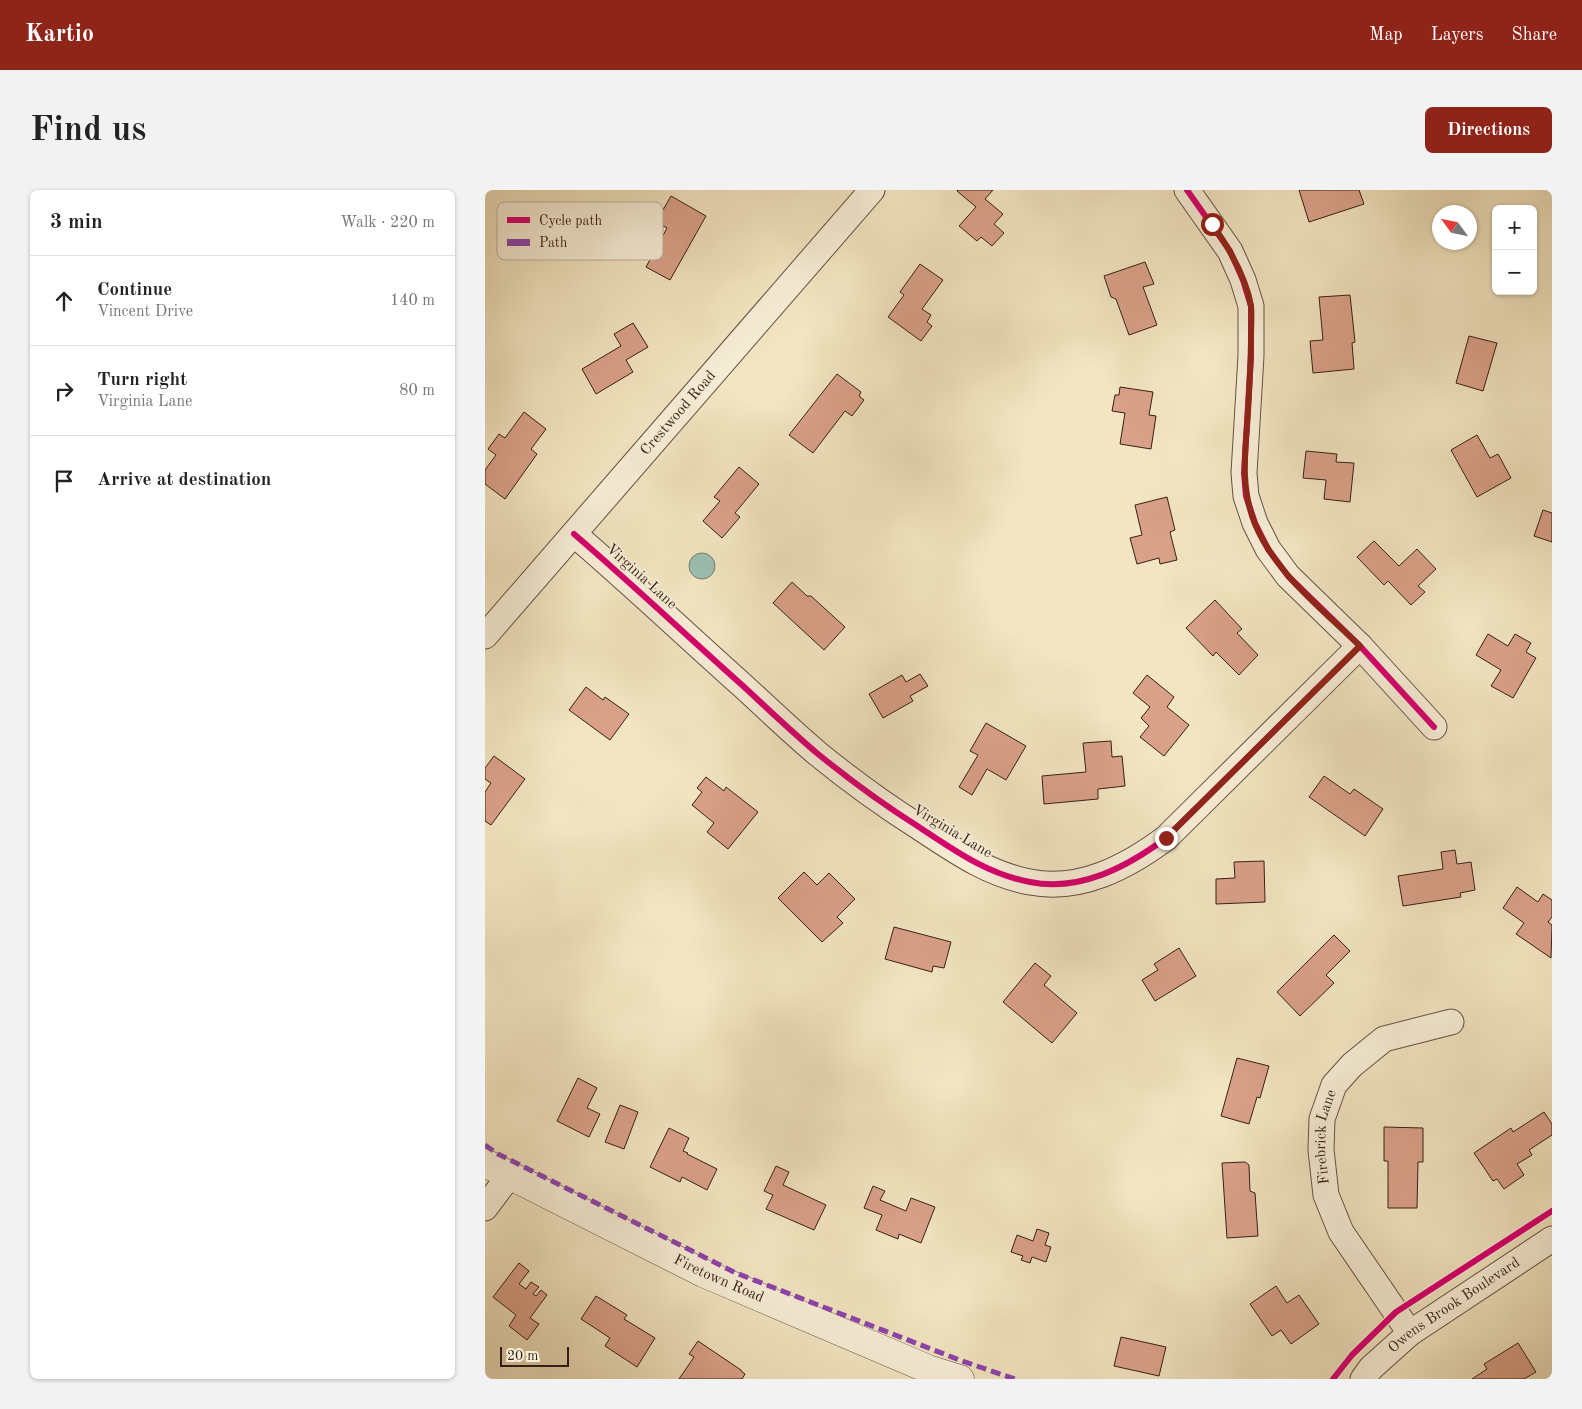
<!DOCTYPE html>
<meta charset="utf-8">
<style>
:root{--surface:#fff;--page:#f2f2f2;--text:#222;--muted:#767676;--line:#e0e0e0;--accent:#8f2418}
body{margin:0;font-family:"Old Standard TT",serif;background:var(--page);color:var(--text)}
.controls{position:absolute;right:15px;top:15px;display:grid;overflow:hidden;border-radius:8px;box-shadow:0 1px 4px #0004}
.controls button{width:45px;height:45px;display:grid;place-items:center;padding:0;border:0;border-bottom:1px solid var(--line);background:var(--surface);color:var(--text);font:25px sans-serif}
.compass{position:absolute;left:947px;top:15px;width:45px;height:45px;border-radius:50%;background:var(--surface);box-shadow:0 1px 4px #0004;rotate:303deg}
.scale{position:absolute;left:15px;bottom:12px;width:69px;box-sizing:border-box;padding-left:5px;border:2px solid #371e15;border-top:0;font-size:14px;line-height:18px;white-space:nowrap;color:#371e15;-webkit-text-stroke:4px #f7eed7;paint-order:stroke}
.stop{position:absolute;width:15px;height:15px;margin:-11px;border:4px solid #8f2418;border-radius:50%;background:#fff}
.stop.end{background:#8f2418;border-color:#fff;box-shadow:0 1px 5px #0008}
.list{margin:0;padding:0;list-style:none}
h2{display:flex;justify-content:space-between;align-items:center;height:65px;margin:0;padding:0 20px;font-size:21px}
h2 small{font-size:16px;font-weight:400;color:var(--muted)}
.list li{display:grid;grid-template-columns:32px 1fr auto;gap:15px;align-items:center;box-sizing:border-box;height:90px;padding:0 20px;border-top:1px solid var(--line)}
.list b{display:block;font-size:19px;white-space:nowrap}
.list p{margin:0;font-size:16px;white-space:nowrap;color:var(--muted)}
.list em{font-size:16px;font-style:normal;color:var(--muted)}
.icon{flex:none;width:28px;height:28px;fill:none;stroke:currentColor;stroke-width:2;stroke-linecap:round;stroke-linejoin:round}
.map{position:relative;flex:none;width:1067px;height:1189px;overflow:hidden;border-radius:8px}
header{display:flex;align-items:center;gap:30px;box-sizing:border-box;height:70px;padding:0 25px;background:var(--accent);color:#fff}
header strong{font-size:24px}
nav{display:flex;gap:28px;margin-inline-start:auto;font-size:18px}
.intro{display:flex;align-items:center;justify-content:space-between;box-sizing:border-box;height:120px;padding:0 30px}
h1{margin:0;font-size:35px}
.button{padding:12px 22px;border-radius:8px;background:var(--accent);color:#fff;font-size:18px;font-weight:700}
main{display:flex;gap:30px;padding:0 30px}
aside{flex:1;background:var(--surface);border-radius:8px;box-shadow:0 1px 4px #0004}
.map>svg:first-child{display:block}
.water{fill:#9bbfb1;stroke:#737f73}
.building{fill:#daa189;stroke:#371e15}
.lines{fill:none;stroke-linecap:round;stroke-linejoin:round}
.minor-casing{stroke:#665040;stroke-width:27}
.tertiary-casing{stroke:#665040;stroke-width:29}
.minor{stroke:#f7eed7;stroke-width:25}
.tertiary{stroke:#f7eed7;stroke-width:28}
.quiet{stroke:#8e44ad;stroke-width:5;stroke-dasharray:10 5;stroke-linecap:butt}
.cycleway-casing{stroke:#f7eed7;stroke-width:9}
.cycleway{stroke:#d6006c;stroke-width:6}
.route{stroke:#8f2418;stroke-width:6}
.labels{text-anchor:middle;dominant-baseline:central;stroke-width:4;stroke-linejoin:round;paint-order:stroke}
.street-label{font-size:15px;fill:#371e15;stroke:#f7eed7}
.key{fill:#f7eed7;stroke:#bdb09d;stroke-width:1}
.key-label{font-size:14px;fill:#371e15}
</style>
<header>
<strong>Kartio</strong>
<nav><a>Map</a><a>Layers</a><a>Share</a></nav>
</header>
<div class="intro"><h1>Find us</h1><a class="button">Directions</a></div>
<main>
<aside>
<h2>3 min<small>Walk · 220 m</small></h2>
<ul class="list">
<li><svg class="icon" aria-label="ahead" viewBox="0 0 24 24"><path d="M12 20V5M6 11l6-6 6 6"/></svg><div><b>Continue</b><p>Vincent Drive</p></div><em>140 m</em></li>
<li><svg class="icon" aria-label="right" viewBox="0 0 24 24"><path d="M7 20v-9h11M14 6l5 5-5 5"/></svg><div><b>Turn right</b><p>Virginia Lane</p></div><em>80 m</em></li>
<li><svg class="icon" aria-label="arrive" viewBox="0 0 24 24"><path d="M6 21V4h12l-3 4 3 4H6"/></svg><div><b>Arrive at destination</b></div></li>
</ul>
</aside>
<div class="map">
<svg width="1067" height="1189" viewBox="0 0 1067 1189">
<rect width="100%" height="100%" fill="#f2e5c1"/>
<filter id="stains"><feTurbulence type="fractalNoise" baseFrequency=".004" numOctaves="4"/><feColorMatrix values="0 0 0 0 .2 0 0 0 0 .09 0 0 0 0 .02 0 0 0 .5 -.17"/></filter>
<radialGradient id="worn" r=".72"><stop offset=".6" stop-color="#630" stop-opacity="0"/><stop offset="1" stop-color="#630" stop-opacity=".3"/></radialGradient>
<path class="water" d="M204 376a13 13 0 1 1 26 0a13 13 0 1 1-26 0Z"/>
<path class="building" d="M473 0H508L500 9 518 24 509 34 519 43 507 56 496 47 492 51 474 36 491 17 472 1Z
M814 0H874L879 14 824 32Z
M186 6 221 26 185 90 161 77 182 38 171 32Z
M660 72 669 94 658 97 672 135 644 145 631 109 626 107 619 86Z
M435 74 458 90 437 119 446 125 442 132 447 136 436 151 403 127 419 105 415 102Z
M865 105 870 152 867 153 869 179 828 183 825 151 838 150 834 107Z
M148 133 163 157 141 170 148 182 111 204 97 179 136 156 129 144Z
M984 146 1012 153 998 201 971 193Z
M352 184 376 202 374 206 379 210 367 226 360 221 328 263 304 245Z
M635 197 668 202 664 225 671 226 666 259 635 254 640 223 627 221 630 205H634Z
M39 222 61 239 46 259 52 264 20 309 0 294V280L11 265 3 259 14 244 20 248Z
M992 245 1005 268 1013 264 1026 288 992 307 966 260Z
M821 261 852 264 851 272 869 273 865 312 839 309 841 290 818 288Z
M254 277 274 294 250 323 255 327 237 348 218 331 235 311 229 307Z
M682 307 690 340 685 342 692 370 675 374 674 368 652 374 645 348 657 345 650 315Z
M1058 320 1067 323V352L1049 346Z
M889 351 914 376 932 359 951 379 933 396 940 402 926 415 903 391 899 395 872 367Z
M307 392 322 406H326L360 437 339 460 288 413Z
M730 410 757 439 752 443 773 465 754 485 731 462 728 466 701 438Z
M1003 444 1023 456 1030 444 1046 453 1041 462 1051 468 1028 508 1006 496 1016 480 991 465Z
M435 484 443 496 425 506 428 511 398 528 384 504 417 485 421 492Z
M662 485 689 507 682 517 704 535 679 566 655 547 664 536 656 528 665 517 648 503Z
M101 497 118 510 120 507 144 524 125 550 84 520Z
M501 533 541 556 521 590 502 579 487 605 474 597 493 565 485 561Z
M626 551 627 567 637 566 640 596 613 599V609L559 614 557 586 601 582 598 553Z
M9 566 40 589 6 635 0 631V602L6 593 0 589V578Z
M839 586 865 604 869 599 898 619 880 646 824 607Z
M221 587 239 601 241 597 273 622 243 659 222 642 229 633 207 615 217 602 212 598Z
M970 660 972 674 986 672 990 700 975 703 976 707 918 716 913 686 958 679 956 662Z
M779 671 780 712 731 714V689L750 688 749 672Z
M319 682 332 695 344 683 370 709 352 727 358 733 337 752 293 708Z
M1032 697 1053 712 1058 704 1067 710V727L1063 732 1067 735 1066 768 1031 744 1039 733 1018 718Z
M409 737 466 752 459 778 448 776 447 782 400 769Z
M849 745 865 761 841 785 849 793 815 826 792 802Z
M694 758 711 786 670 811 657 790 673 780 669 774Z
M550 773 566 786 559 795 592 823 567 853 518 812Z
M752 868 784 876 775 908 772 907 764 934 736 926Z
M93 888 112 898 102 918 115 924 104 947 72 931Z
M135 915 153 922 139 959 120 952Z
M1059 922 1067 934V945L1044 960 1047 965 1032 974 1039 985 1019 999 1012 989 1008 991 989 963 1026 938 1028 942Z
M899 937 938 938V972H933L932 1018H903V971H899Z
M184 938 204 948 198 961 203 963 202 964 232 979 222 1000 197 987 195 992 165 977Z
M760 972 764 975 765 1001 770 1003 773 1046 742 1048 737 973Z
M291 976 304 982 298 995 341 1015 329 1040 281 1019 288 1005 279 1001Z
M388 996 400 1001 395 1010 421 1021 426 1008 450 1017 436 1053 414 1044 413 1049 391 1040 397 1025 379 1018Z
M552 1039 564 1043 560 1055 566 1057 561 1072 547 1067 545 1073 536 1070 538 1066 526 1062 532 1045 548 1051Z
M34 1073 44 1081 34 1094 41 1099 46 1092 54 1097 48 1104 51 1106 56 1100 62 1105 45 1128 54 1134 42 1150 24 1136 31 1125 8 1107Z
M791 1096 802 1113 814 1105 834 1134 806 1154 796 1140 787 1146 765 1114Z
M111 1106 142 1125 139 1129 170 1148 152 1177 120 1156 125 1148 96 1129Z
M636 1147 681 1157 674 1186 629 1176Z
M213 1151 256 1180V1181L260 1184 257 1189H194L209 1167 204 1164Z
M1033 1153 1051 1182 1039 1189H987L1002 1179 999 1174Z"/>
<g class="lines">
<defs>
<g id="minor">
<path d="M702 0 745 61 758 90 766 116V166L759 283 761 306 770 333 783 359 803 386 875 456 949 537"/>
<path d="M89 344C146 393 201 445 257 495 282 518 307 542 333 564 365 590 399 615 434 637 469 660 502 684 545 692 595 702 642 677 681 648L875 456"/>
<path id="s1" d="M0 446 387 0"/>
<path d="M0 1018 24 986"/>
<path id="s2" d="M925 1143 856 1042 841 1005 836 960 837 929 849 895 867 875 899 849 966 832"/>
<path id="s3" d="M878 1189 886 1178 925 1143 1067 1049"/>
</g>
<g id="tertiary">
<path id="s4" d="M0 973 218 1083 443 1179 475 1189"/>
</g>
</defs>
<use href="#minor" class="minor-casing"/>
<use href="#tertiary" class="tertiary-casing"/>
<use href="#minor" class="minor"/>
<use href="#tertiary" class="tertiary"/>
<path class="quiet" d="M0 955 13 964 251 1083 477 1171 530 1189"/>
<defs>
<path id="cycleway" d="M702 0 745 61 758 90 766 116V166L759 283 761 306 770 333 783 359 803 386 875 456 949 537
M89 344C146 393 201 445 257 495 282 518 307 542 333 564 365 590 399 615 434 637 469 660 502 684 545 692 595 702 642 677 681 648L875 456
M848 1189 867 1165 911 1122 1067 1021"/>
</defs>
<use href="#cycleway" class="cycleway-casing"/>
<use href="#cycleway" class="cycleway"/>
</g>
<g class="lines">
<path class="route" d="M681 648 875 456C837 419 791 384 770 334 757 302 759 270 762 237 764 206 766 176 766 146 766 136 767 125 766 116 761 86 744 58 727 34"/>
</g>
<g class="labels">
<g class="street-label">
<text stroke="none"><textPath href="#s1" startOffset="295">Crestwood Road</textPath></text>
<text transform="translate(156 387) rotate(42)">Virginia Lane</text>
<text transform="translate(467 642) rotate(31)">Virginia Lane</text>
<text stroke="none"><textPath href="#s2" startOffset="221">Firebrick Lane</textPath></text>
<text stroke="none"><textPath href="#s4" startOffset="261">Firetown Road</textPath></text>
<text stroke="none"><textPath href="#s3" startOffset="118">Owens Brook Boulevard</textPath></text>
</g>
</g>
<rect x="12" y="12" width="166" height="58" rx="8" class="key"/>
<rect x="22" y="27" width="23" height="6" fill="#d6006c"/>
<rect x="22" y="49" width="23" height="7" fill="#8e44ad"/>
<g class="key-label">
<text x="54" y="35">Cycle path</text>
<text x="54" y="57">Path</text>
</g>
<rect width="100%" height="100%" filter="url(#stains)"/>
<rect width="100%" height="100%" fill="url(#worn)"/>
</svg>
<div class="controls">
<button>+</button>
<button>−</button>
</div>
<svg class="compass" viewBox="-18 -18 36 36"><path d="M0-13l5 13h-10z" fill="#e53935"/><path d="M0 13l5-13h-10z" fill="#767676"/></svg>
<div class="scale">20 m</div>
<div class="stop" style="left:727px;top:34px"></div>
<div class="stop end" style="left:681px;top:648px"></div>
</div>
</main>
